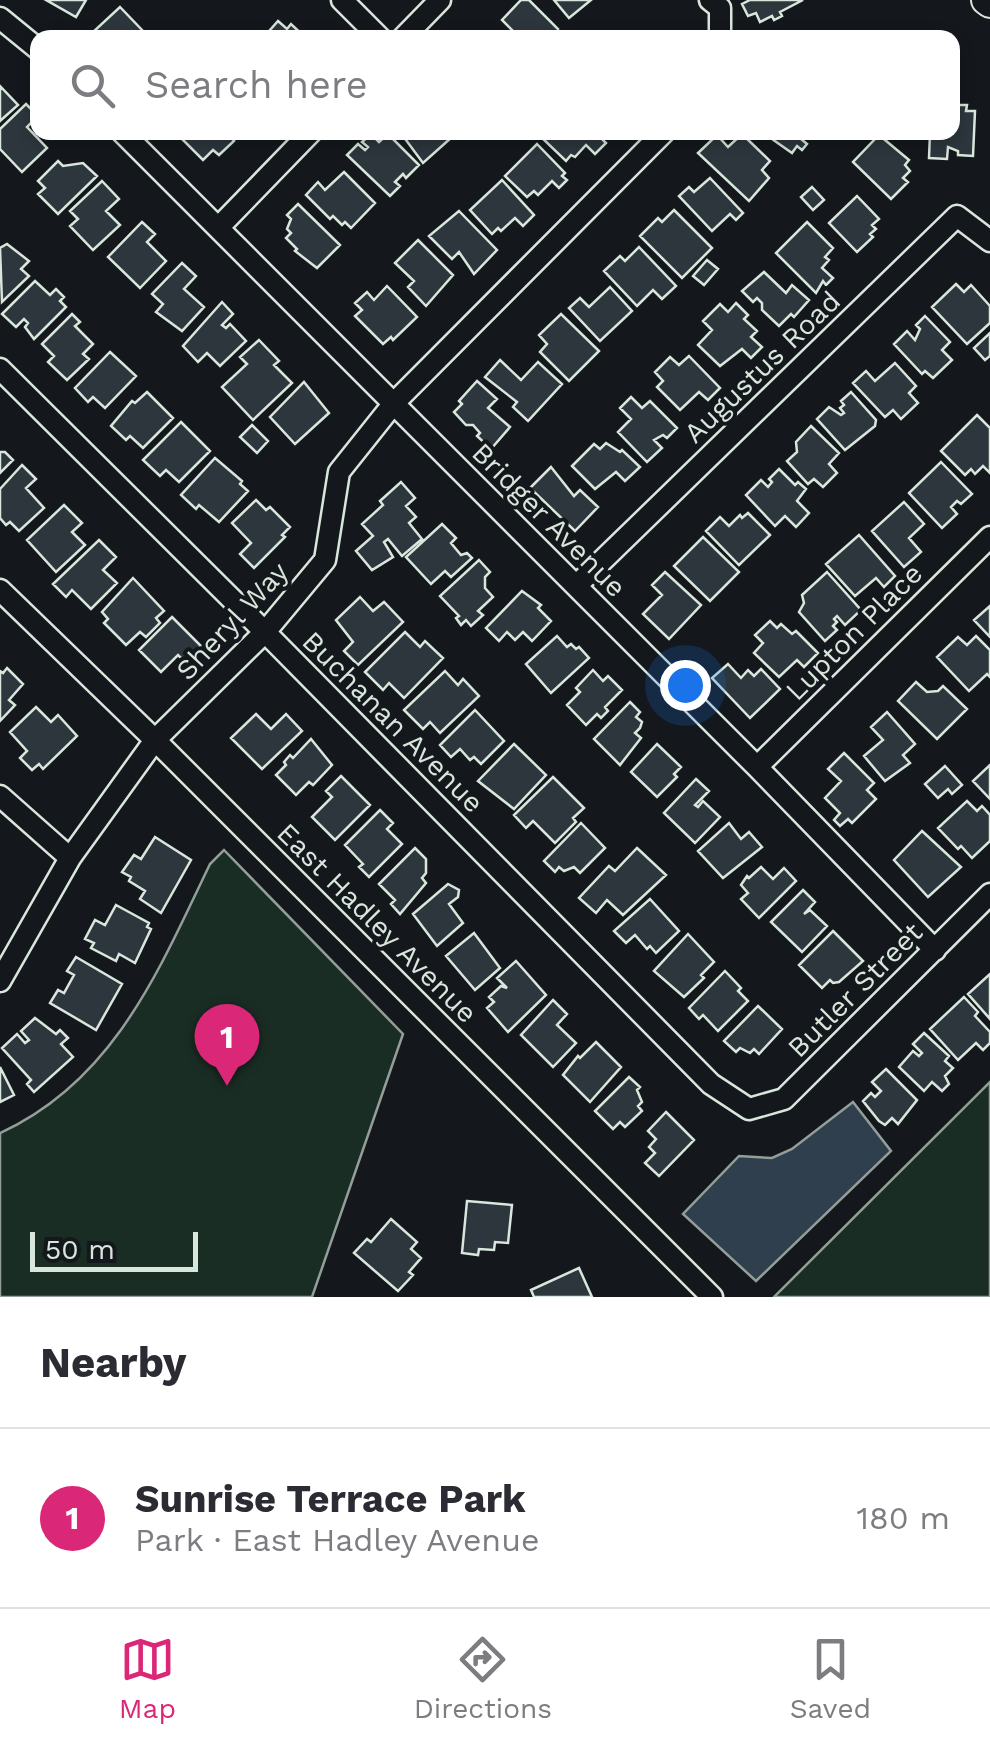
<!DOCTYPE html>
<meta charset="utf-8">
<style>
:root{--surface:#fff;--page:#f7f7f7;--text:#2b2b33;--muted:#7c7c81;--line:#e1e1e2;--accent:#db2777}
body{margin:0;font-family:"Work Sans",sans-serif;background:var(--page);color:var(--text)}
.scale{position:absolute;left:30px;bottom:25px;width:168px;box-sizing:border-box;padding-left:10px;border:5px solid #d8e6dc;border-top:0;font-size:28px;line-height:35px;white-space:nowrap;color:#d8e6dc;-webkit-text-stroke:8px #14181c;paint-order:stroke}
.you{position:absolute;left:685px;top:685px;width:35px;height:35px;margin:-25px;border:8px solid #fff;border-radius:50%;background:#1a73e8;box-shadow:0 0 0 15px #1a73e833}
.badge{display:grid;place-items:center;width:65px;height:65px;border-radius:50%;background:var(--accent);color:#fff;font-size:32px;font-weight:700}
.pin{position:absolute;translate:-50% -82px;filter:drop-shadow(0 2px 5px #0008)}
.pin::after{content:'';position:absolute;top:52px;width:35px;height:30px;background:inherit;clip-path:polygon(0 0,100% 0,50% 100%)}
.list{margin:0;padding:0;list-style:none}
h2{display:flex;justify-content:space-between;align-items:center;height:130px;margin:0;padding:0 40px;font-size:42px}
h2 small{font-size:32px;font-weight:400;color:var(--muted)}
.list li{display:grid;grid-template-columns:65px 1fr auto;gap:30px;align-items:center;box-sizing:border-box;height:180px;padding:0 40px;border-top:2px solid var(--line)}
.list b{display:block;font-size:38px;white-space:nowrap}
.list p{margin:0;font-size:32px;white-space:nowrap;color:var(--muted)}
.list em{font-size:32px;font-style:normal;color:var(--muted)}
.icon{flex:none;width:55px;height:55px;fill:none;stroke:currentColor;stroke-width:2;stroke-linecap:round;stroke-linejoin:round}
.map{position:relative;flex:none;width:990px;height:1297px;overflow:hidden}
.search{position:absolute;background:var(--surface);box-shadow:0 5px 15px #0003;left:30px;right:30px;top:30px;height:110px;display:flex;align-items:center;gap:25px;box-sizing:border-box;padding:0 35px;border-radius:20px;color:var(--muted);font-size:38px}
.sheet{height:310px;background:var(--surface)}
nav{display:flex;justify-content:space-around;align-items:center;box-sizing:border-box;height:140px;border-top:2px solid var(--line);background:var(--surface);font-size:28px;color:var(--muted)}
nav a{display:grid;justify-items:center;gap:5px}
nav .on{color:var(--accent)}
.map>svg:first-child{display:block}
.green{fill:#1a2d24;stroke:#939e99;stroke-width:2.5}
.water{fill:#2f3f4d;stroke:#939e99;stroke-width:2.5}
.building{fill:#2c363c;stroke:#d8e6dc;stroke-width:2.5}
.lines{fill:none;stroke-linecap:round;stroke-linejoin:round}
.street-casing{stroke:#d8e6dc;stroke-width:25}
.secondary-casing{stroke:#d8e6dc;stroke-width:32}
.street{stroke:#14181c;stroke-width:20}
.secondary{stroke:#14181c;stroke-width:28}
.labels{text-anchor:middle;dominant-baseline:central;stroke-width:8;stroke-linejoin:round;paint-order:stroke}
.street-label{font-size:28px;fill:#d8e6dc;stroke:#14181c}
</style>
<div class="map">
<svg width="990" height="1297" viewBox="0 0 990 1297">
<rect width="100%" height="100%" fill="#14181c"/>
<path class="green" d="M224 850 403 1034 312 1297H0V1133C114 1081 159 970 210 864Z
M990 1082V1297H774Z"/>
<path class="water" d="M853 1102 891 1151 756 1281 683 1214 739 1156 772 1158 792 1149Z"/>
<path class="building" d="M46 0H86L76 17Z
M521 0H529L558 29 550 38H520L502 20Z
M554 0H591L569 18Z
M750 0H803L780 12 782 16 774 20 772 16 760 22 756 13 748 16 742 4Z
M120 7 143 31 137 38H98L93 32Z
M278 21 287 29 291 24 306 38H263Z
M0 86 18 105 0 121Z
M26 104 38 116 27 127 47 148 22 172 0 149V129Z
M953 105H967L966 111H975L973 156 958 155V151L948 147 947 159 929 158 930 132H952Z
M185 132H226L234 141 219 155 213 150 203 160 180 137Z
M400 132H448L452 137 423 163Z
M547 132H595L606 143 595 154 586 145 575 157 571 155 566 161 542 138Z
M762 132H805L801 139 807 144 802 150 797 146 792 153Z
M371 134 379 142 388 134 419 165 406 178 403 174 395 182 400 186 390 196 347 155 358 144 365 150 368 147 362 142Z
M742 134 770 161 762 170 769 178 749 201 698 153 717 135 728 147Z
M879 135 909 160 905 165 910 171 903 178 908 182 891 199 853 162Z
M537 144 565 173 562 176 567 180 559 188 552 181 538 195 534 191 527 197 505 176Z
M58 161 63 166 83 163 97 176 58 214 38 194 45 188 38 181Z
M344 172 375 203 351 228 345 222 342 225 333 216 330 219 306 195 318 182 325 190Z
M710 178 743 213 736 220 730 214 712 231 679 196 689 187 694 192Z
M502 180 534 215 523 226 515 218 501 231 498 228 492 234 470 210Z
M102 181 119 199 106 211 120 225 93 250 70 226 78 219 70 211Z
M812 187 824 200 813 210 801 197Z
M857 196 879 219 872 225 876 229 870 234 873 237 857 252 829 223Z
M298 204 340 245 317 268 295 251 297 249 286 238 291 233 287 229 291 219 287 215Z
M674 210 712 248 682 278 640 236 658 218 662 222Z
M459 211 497 250 474 274 459 252 452 259 429 236Z
M142 222 155 234 147 242 166 261 140 288 108 257Z
M807 222 833 248 825 257 829 260 822 268 833 278 826 285 823 281 816 293 776 253Z
M418 240 453 275 426 306 408 287 414 281 395 263Z
M7 244 29 261 21 269 29 276 2 302 0 248Z
M639 247 676 286 662 299 653 290 637 306 604 271 620 256 625 261Z
M707 260 718 269 704 285 693 276Z
M182 263 196 276 184 289 204 307 182 331 156 312 163 304 152 294Z
M764 272 786 293 792 285 809 300 794 317 791 314 779 326 762 310V303L757 298 753 302 742 291Z
M35 281 50 295 56 289 64 297 60 301 66 307 34 339 25 327 28 323 24 319 16 327 2 314Z
M956 284 964 292 971 285 990 306V323L967 344 932 307Z
M387 286 417 317 393 340 391 337 383 344 355 316 362 310 355 303 367 292 374 300Z
M610 287 632 311 600 341 569 308 580 298 589 307Z
M222 302 233 314 222 325 226 328 230 324 246 341 220 366 207 353 198 362 183 346Z
M736 303 748 315 744 319 757 331 751 337 762 347 751 358 742 349 720 366 698 345 712 330 703 321 720 304 728 312Z
M72 314 80 322 75 326 93 344 83 354 89 359 67 380 48 362 54 356 42 344Z
M561 314 599 351 569 381 540 352 547 344 539 335Z
M925 316 950 342 942 350 952 360 933 378 925 371 922 374 894 344 907 331 915 340 920 329 916 325Z
M990 333V356L985 360 974 348Z
M259 340 279 361 274 365 292 383 253 420 222 387 247 364 240 357Z
M110 352 136 376 105 408 93 397 88 402 75 388Z
M689 356 720 388 708 400 699 392 680 410 657 387 663 381 655 372 670 357 679 365Z
M500 360 521 380 538 362 562 384 528 421 513 407 517 402 485 377Z
M895 363 916 386 909 393 918 403 901 419 893 410 885 417 853 383 866 371 875 381Z
M477 381 497 399 488 408 510 427 491 449 477 436 480 433 473 425H466L454 412 462 404 459 401Z
M304 382 329 413 295 444 270 417Z
M147 392 173 418 143 448 130 436 126 440 111 426 132 401 135 403Z
M851 392 876 420 875 426 845 450 817 419 829 407 841 415 844 413 840 408 844 405 841 401Z
M631 397 642 408 650 401 677 428 667 438 663 435 654 440 662 448 647 462 618 432 631 419 620 408Z
M977 415 990 428V473L983 466 975 474 971 469 965 475 941 451Z
M181 422 210 451 179 482 166 470 160 476 143 460Z
M252 425 268 441 257 453 240 437Z
M811 426 839 453 829 464 837 473 823 487 814 479 808 484 787 461 797 452 796 442Z
M606 443 620 452 622 450 640 467 625 481 616 472 595 489 572 466 594 444 600 449Z
M0 452H5L13 460 0 473Z
M215 458 242 481 240 484 248 491 219 522 199 505 196 509 181 495Z
M941 462 972 494 961 504 957 501 951 507 957 514 942 528 909 493Z
M22 465 36 479 26 488 44 508 19 531 10 522 6 525 0 518V489Z
M551 467 574 496 580 490 598 507 575 531 530 488Z
M779 469 795 485 798 482 806 489 797 501 809 513 796 527 785 516 775 526 746 495 761 480 768 487 772 482 769 479Z
M401 482 415 498 406 506 416 517 409 523 422 539 402 556 388 539 384 542 393 557 372 570 356 551 373 536 362 524 383 505 380 501Z
M256 500 266 510 270 507 290 527 282 535 285 537 254 568 240 554 251 543 232 523Z
M904 502 924 524 909 538 921 552 904 567 872 531Z
M64 505 82 523 72 532 85 545 56 572 27 540Z
M748 513 770 535 739 565 706 531 720 517 729 526 740 515 742 518Z
M442 524 456 538 451 543 461 555 467 553 472 558 451 577 445 571 431 584 406 557Z
M859 535 895 576 884 587 876 578 855 596 826 564Z
M703 537 739 572 710 601 674 566Z
M99 540 116 557 103 570 117 583 91 609 72 590 66 597 53 584Z
M479 560 490 572 485 577V588L493 597 478 611 483 615 471 626 466 620 461 625 456 618 459 616 440 596Z
M665 572 701 605 669 639 643 614 662 595 652 585Z
M827 572 861 610 845 625 837 616 834 619 837 622 833 626 837 630 825 641 799 612 804 603 802 595Z
M133 578 164 611 156 618 160 623 146 637 140 632 126 645 104 623 108 619 102 612Z
M522 591 541 605 538 608 551 621 532 641 523 632 515 640 507 632 499 641 486 628Z
M360 597 373 611 384 602 403 622 358 665 344 651 353 642 336 620Z
M990 606V637L974 620Z
M172 617 201 646 185 662 178 655 161 672 139 650Z
M770 621 777 628 781 624 792 634 796 631 818 653 804 667 797 660 779 677 754 653 763 643 755 635Z
M405 632 420 647 425 641 443 658 404 698 389 683 383 690 365 672Z
M557 636 567 647 571 644 576 649 579 647 589 658 551 693 526 664Z
M976 636 990 650V677L987 674 969 691 937 657 958 637 967 645Z
M728 664 741 678 748 670 754 676 761 669 780 689 750 718 712 678Z
M7 668 23 684 9 700 15 705 0 721V671L3 673Z
M593 670 603 681 608 676 622 690 605 707 608 711 601 718 597 714 586 725 567 705 580 692 576 688Z
M445 671 458 685 463 679 479 696 440 733 430 722 423 729 404 710Z
M916 682 927 692 938 691 943 686 967 709 937 739 898 701Z
M630 702 640 712 636 717 642 722 640 728 635 733 641 738 620 765 594 739Z
M36 707 51 722 58 715 77 736 43 769 39 764 32 770 20 758 27 751 10 732Z
M475 710 504 741 481 764 474 757 470 760 460 749 451 757 440 745Z
M887 712 915 744 903 755 910 763 885 781 864 756 883 740 871 727Z
M256 714 271 729 286 714 302 731 262 769 231 738Z
M311 739 332 765 313 785 309 782 296 795 276 775 286 765 284 762 290 755 293 758Z
M514 744 546 775 514 809 478 781Z
M657 744 681 767 674 774 677 777 657 797 631 772Z
M844 753 874 783 867 790 876 799 852 823 848 819 840 826 834 820 840 813 825 798 841 781 828 769Z
M990 765V799L973 781Z
M945 766 962 785 952 794 948 789 938 798 925 784Z
M341 776 370 805 335 840 312 817 332 797 326 791Z
M553 777 584 808 573 818 576 822 555 843 533 821 526 828 514 815Z
M696 779 709 791 695 805 698 807 703 801 720 817 695 843 664 813Z
M967 801 977 811 982 806 990 815V841L972 858 961 846 958 849 938 828Z
M380 810 393 823 387 829 402 844 369 877 359 867 363 864 345 845Z
M581 823 605 848 580 873 574 867 564 871 559 867 555 872 544 861Z
M729 823 741 839 749 832 762 847 723 878 698 851Z
M922 831 961 867 928 897 894 860Z
M155 837 191 860 161 913 140 899 145 891 129 881 131 877 122 872 134 855 141 859Z
M415 848 426 859V873L422 878 426 883 400 914 391 904 395 900 379 884Z
M637 848 666 875 623 915 607 900 596 913 579 898 609 866 615 871Z
M761 867 773 879 784 868 796 881 759 918 741 899 748 893 741 885 747 876 749 878Z
M448 884 459 890 458 897 449 904 463 923 437 946 413 914Z
M803 890 815 902 804 914 810 910 827 926 802 952 771 922Z
M650 899 679 931 656 953 650 946 647 949 635 935 626 943 614 931Z
M116 905 149 923 147 927 151 929 135 963 119 954 116 961 91 948 94 943 85 939 95 920 105 925Z
M833 931 863 961 839 982 833 983 830 980 822 988 799 965Z
M474 933 500 968 475 990 446 956Z
M688 934 714 962 701 975 704 978 684 997 654 971Z
M76 957 122 984 96 1030 50 1003 58 990 64 993 74 975 67 971Z
M516 961 546 995 508 1032 487 1008 494 1002 489 997 501 986 507 988 497 978Z
M725 971 741 988 738 991 748 1001 718 1031 703 1015 699 1019 689 1008Z
M990 974V1019L968 994Z
M964 997 978 1012 975 1016 990 1032V1043L983 1050 976 1043 958 1060 930 1029Z
M553 1000 567 1014 557 1025 576 1043 553 1067 521 1035Z
M758 1006 782 1029 759 1054 754 1049 750 1053 740 1048 736 1052 724 1041Z
M35 1018 56 1034 60 1030 68 1038 61 1044 73 1057 34 1092 27 1084 31 1080 2 1048 17 1034 25 1043 29 1040 21 1031Z
M924 1033 949 1056 945 1061 953 1068 945 1076 949 1084 942 1091 932 1082 924 1091 899 1067 913 1051 919 1056 922 1053 913 1044Z
M596 1042 621 1067 590 1102 563 1075 578 1056 580 1058Z
M0 1067 14 1095 0 1102Z
M886 1069 917 1100 898 1124 892 1118 885 1125 879 1121 863 1101 871 1093 875 1097 881 1091 872 1082Z
M629 1077 640 1087 637 1090 642 1102 638 1106 642 1111 625 1127 620 1122 613 1129 595 1111Z
M666 1112 694 1140 659 1176 645 1163 655 1153 649 1147 656 1139 648 1131Z
M467 1201 512 1205 508 1243 495 1242 494 1250 479 1249 478 1255 462 1253Z
M391 1219 417 1242 411 1249 421 1258 409 1272 413 1275 398 1291 354 1253 367 1239 371 1242Z
M579 1268 592 1297H534L531 1290Z"/>
<g class="lines">
<defs>
<path id="street" d="M342 0 380 38
M710 0 720 8V38
M0 18 38 49
M403 38 440 0
M122 132 757 767 935 950
M218 228 311 132
M0 369 265 632 711 1084 749 1109 784 1099 990 894
M576 586 957 216 990 241
M0 590 155 740 712 1297
M757 767 990 537
M0 796 70 858
M0 981 70 858 155 740 265 632 325 560 339 472 394 403 664 132"/>
<path id="secondary" d="M986 0 990 3"/>
</defs>
<use href="#street" class="street-casing"/>
<use href="#secondary" class="secondary-casing"/>
<use href="#street" class="street"/>
<use href="#secondary" class="secondary"/>
</g>
<g class="labels">
<g class="street-label">
<text transform="translate(762 367) rotate(-44)">Augustus Road</text>
<text transform="translate(549 520) rotate(45)">Bridger Avenue</text>
<text transform="translate(232 621) rotate(-47)">Sheryl Way</text>
<text transform="translate(854 632) rotate(-45)">Lupton Place</text>
<text transform="translate(393 722) rotate(45)">Buchanan Avenue</text>
<text transform="translate(377 923) rotate(45)">East Hadley Avenue</text>
<text transform="translate(855 990) rotate(-45)">Butler Street</text>
</g>
</g>
</svg>
<div class="scale">50 m</div>
<div class="you"></div>
<div class="pin badge" style="left:227px;top:1086px">1</div>
<div class="search"><svg class="icon" aria-label="search" viewBox="0 0 24 24"><circle cx="10" cy="10" r="6"/><path d="M15 15l6 6"/></svg>Search here</div>
</div>
<section class="sheet">
<h2>Nearby<small></small></h2>
<ul class="list">
<li><span class="badge">1</span><div><b>Sunrise Terrace Park</b><p>Park · East Hadley Avenue</p></div><em>180 m</em></li>
</ul>
</section>
<nav>
<a class="on"><svg class="icon" aria-label="map" viewBox="0 0 24 24"><path d="M3 6l6-2 6 2 6-2v14l-6 2-6-2-6 2zM9 4v14M15 6v14"/></svg>Map</a>
<a><svg class="icon" aria-label="directions" viewBox="0 0 24 24"><path d="M12 3l9 9-9 9-9-9zM9 14v-3h6M13 9l2 2-2 2"/></svg>Directions</a>
<a><svg class="icon" aria-label="saved" viewBox="0 0 24 24"><path d="M7 4h10v16l-5-4-5 4z"/></svg>Saved</a>
</nav>
